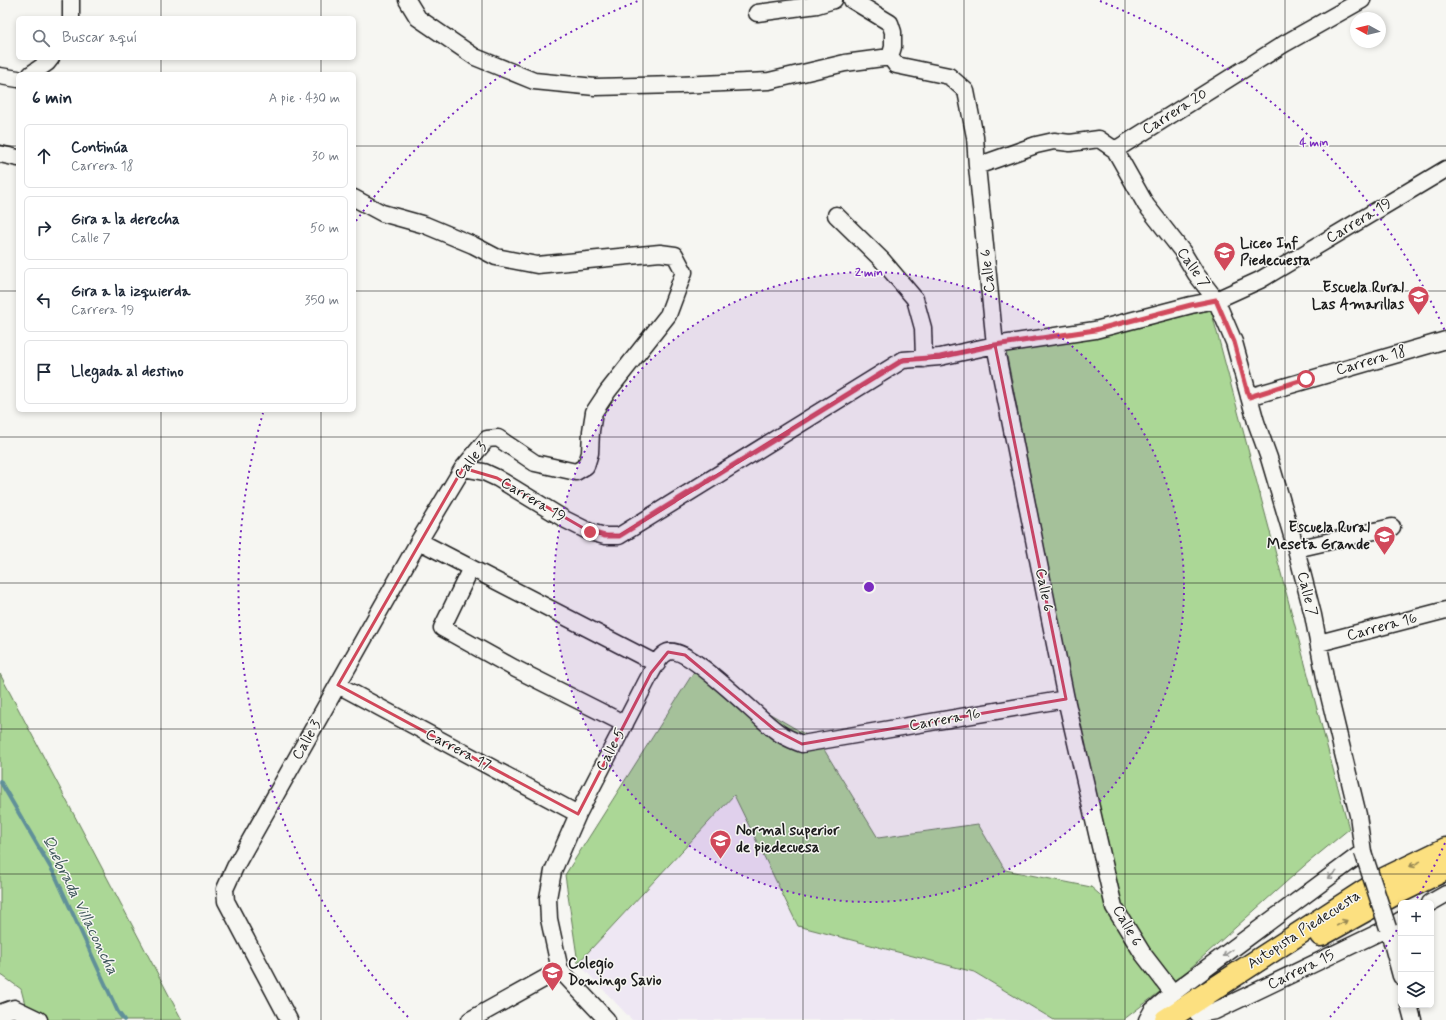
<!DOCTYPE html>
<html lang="es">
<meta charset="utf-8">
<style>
:root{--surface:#fff;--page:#f6f6f7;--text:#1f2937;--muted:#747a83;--line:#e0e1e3}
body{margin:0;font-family:Mynerve,sans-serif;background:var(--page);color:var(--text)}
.controls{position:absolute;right:12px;bottom:12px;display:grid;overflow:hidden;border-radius:6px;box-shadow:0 2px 6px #0003}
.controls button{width:36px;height:36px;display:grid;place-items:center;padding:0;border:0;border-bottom:1px solid var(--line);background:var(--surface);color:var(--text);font:20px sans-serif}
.compass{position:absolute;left:1350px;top:12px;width:36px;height:36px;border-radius:50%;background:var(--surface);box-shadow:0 2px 6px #0003;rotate:278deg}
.stop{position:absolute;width:12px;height:12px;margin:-9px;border:3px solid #d1495b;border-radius:50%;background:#fff}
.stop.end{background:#d1495b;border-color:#fff;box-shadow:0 1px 4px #0008}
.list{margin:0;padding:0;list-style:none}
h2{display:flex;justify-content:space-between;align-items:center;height:52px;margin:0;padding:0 16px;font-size:17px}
h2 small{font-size:13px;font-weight:400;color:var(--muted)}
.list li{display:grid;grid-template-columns:26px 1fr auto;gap:12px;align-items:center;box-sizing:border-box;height:64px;margin:0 8px 8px;padding:0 8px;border:1px solid var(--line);border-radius:6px}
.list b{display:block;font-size:15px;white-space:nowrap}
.list p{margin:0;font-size:13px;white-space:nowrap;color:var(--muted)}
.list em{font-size:13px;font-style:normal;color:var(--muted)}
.icon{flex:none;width:22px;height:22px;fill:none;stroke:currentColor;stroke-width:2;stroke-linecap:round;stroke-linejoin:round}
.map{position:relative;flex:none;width:1446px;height:1020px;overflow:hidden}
.search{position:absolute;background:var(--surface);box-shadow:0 2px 6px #0003;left:16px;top:16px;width:340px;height:44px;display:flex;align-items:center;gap:10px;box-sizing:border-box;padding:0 14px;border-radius:6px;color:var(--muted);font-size:15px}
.panel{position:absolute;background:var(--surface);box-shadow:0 2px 6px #0003;left:16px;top:72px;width:340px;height:340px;border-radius:6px}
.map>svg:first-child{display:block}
.built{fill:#eee7f3}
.green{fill:#abd796;stroke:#647a59}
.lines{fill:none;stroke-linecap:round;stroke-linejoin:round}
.stream{stroke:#609099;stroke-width:4}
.street-casing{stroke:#1c1c1c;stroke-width:19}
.highway-casing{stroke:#1c1c1c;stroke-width:25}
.street{stroke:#f6f6f2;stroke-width:16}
.highway{stroke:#fce080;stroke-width:22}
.street-bridge-casing{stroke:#1c1c1c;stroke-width:19;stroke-linecap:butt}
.street-bridge{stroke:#f6f6f2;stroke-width:16}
.oneway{stroke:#978853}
.oneway2{stroke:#949492}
.route{stroke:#d1495b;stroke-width:5}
.marked{fill:none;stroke:#d1495b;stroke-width:3;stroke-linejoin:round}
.grid{fill:none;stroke:#1c1c1c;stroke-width:1;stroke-opacity:0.55}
.ring{fill:none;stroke:#7b2cbf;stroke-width:2;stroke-dasharray:2 4}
.labels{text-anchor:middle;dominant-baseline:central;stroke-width:3;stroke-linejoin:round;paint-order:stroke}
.street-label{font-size:15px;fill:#1c1c1c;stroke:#f6f6f2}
.poi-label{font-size:15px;font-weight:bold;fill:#1c1c1c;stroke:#f6f6f2;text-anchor:start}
.water-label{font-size:16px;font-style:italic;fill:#3e565a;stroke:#f6f6f2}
.centre{fill:#7b2cbf;stroke:#f6f6f2;stroke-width:2}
.ring-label{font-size:12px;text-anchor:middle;font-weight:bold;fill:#7b2cbf;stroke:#f6f6f2;stroke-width:3;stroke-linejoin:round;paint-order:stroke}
</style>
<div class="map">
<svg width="1446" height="1020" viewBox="0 0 1446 1020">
<rect width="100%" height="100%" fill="#f6f6f2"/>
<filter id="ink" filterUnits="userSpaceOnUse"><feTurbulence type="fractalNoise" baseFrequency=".025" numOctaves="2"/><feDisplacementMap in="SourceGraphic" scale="8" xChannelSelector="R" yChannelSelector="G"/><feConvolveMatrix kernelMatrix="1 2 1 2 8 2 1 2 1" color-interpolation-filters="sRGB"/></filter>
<g filter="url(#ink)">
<path class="built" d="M734 795 798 926 974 972 1054 1020H632L578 963Z"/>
<path class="green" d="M1211 310 1349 829 1304 866 1187 971 1123 1020H1054L974 972 798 926 734 795 578 963 565 875 695 670 820 743 878 838 978 824 1005 870 1091 887 1114 907 1006 351Z
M0 674 182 1020H29L21 989 0 974Z"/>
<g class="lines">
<path class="stream" d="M0 781 55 875 118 1012 124 1020"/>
<defs>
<path id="street" d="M71 0V18
M407 0 418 18 475 57 534 81 595 87 679 85 769 81 845 63 890 57
M852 0 890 23 893 32V47L890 57 896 65 949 76 966 91 975 137 977 166 995 345 1066 699 1114 907 1143 954 1173 993
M757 13 817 5 834 0
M31 74 47 63 51 58
M0 76 18 79
M1115 150 1146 205 1182 251 1196 274 1216 300 1234 342 1256 422 1269 458 1296 549 1313 615 1326 683 1358 815 1363 852 1173 993 1152 1011 1147 1020
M0 154 18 158
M977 166 1036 145 1054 141 1070 143 1099 139 1115 150 1284 44 1362 0
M836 215 882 260 915 299 923 328 924 359
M1249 397 1446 340
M463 468 484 472 497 478 566 520 590 532 605 536H619L903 360 940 357 995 345 1095 330 1191 305 1216 300 1260 280 1446 169
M419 541 471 568
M1296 549 1392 527
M1319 643 1446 610
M338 685 578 814
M625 724 514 668 442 628 471 568 657 664
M1430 903 1446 894
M1388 928 1401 976
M1409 1005 1413 1020
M0 1013 14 1008 39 1020
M1198 1014 1215 1011 1388 928 1401 920
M289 1020 226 901 225 889 235 867 419 541 463 468 487 439 498 438 535 463 576 472 586 466 590 453 591 431 594 412 608 391 668 315 684 272 675 255 660 253 537 265 496 257 473 245 425 225 382 213 354 198
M470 1020 560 970
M607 1020 560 970 549 919 548 898 553 871 578 814 651 673C655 666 660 655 668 652 688 645 757 717 775 730 783 737 792 740 802 744L1066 699"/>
<path id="highway" d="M1321 935 1391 896 1446 869
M1166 1020 1363 892 1384 879 1446 849"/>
</defs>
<use href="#street" class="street-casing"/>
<use href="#highway" class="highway-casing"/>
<use href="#street" class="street"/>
<use href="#highway" class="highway"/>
<defs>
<path id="street-bridge" d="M1363 852 1388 928"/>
</defs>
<use href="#street-bridge" class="street-bridge-casing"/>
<use href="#street-bridge" class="street-bridge"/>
</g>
<defs><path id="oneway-shaft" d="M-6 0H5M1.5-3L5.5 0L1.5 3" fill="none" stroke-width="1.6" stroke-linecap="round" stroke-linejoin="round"/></defs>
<g class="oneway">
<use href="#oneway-shaft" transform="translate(1415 864) rotate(154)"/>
<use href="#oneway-shaft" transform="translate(1342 923) rotate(-28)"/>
</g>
<g class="oneway2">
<use href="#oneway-shaft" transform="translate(1332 875) rotate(143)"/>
<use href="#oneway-shaft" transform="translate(1228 953) rotate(144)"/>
</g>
</g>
<g class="lines" filter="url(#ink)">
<path class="route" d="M590 532 605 536H619L903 360 940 357 995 345 1095 330 1191 305 1216 300 1234 342 1249 397 1306 379"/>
</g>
<path class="marked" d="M995 345 1066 699 802 744 775 730 685 655 668 652 651 673 578 814 338 685 463 468 497 478 590 532 619 536 903 360 940 357Z"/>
<path class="grid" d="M161 0V18M321 0V18M482 0V1020M643 0V1020M803 0V1020M964 0V1020M1125 0V1020M1285 0V1020M161 58V74M321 58V74M0 146H18M354 146H1446M0 291H18M354 291H1446M161 410V1020M321 410V1020M0 437H1446M0 583H1446M0 729H1446M0 874H1446"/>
<circle cx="869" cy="587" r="315" fill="#7b2cbf" fill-opacity=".12"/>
<g class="ring">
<circle cx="869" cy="587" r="315"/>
<path d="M1445 843A630 630 0 0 1 1415 902M1400 925A630 630 0 0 1 1330 1017M408 1017A630 630 0 0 1 263 413M356 221A630 630 0 0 1 638 1M1100 1A630 630 0 0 1 1445 331"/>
</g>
<defs>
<symbol id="school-pin" viewBox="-11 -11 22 30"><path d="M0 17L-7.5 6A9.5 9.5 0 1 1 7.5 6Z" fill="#d1495b" stroke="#f6f6f2"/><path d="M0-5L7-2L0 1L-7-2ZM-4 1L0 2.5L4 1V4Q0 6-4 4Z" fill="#fff"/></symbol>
</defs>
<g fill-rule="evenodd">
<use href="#school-pin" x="1212" y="240" width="25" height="34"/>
<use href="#school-pin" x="1406" y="284" width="25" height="34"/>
<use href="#school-pin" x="1372" y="524" width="25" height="34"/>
<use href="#school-pin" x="708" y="828" width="25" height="34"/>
<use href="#school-pin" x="540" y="960" width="25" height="34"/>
</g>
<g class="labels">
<g class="street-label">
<text transform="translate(1175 112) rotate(-32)">Carrera 20</text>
<text transform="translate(1359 221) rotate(-31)">Carrera 19</text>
<text transform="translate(1193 268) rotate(55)">Calle 7</text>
<text transform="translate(988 271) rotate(-96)">Calle 6</text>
<text transform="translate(1371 361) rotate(-16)">Carrera 18</text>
<text transform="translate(471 461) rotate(-52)">Calle 3</text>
<text transform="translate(533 500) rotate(31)">Carrera 19</text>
<text transform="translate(1044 590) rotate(79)">Calle 6</text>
<text transform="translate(1307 594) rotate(76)">Calle 7</text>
<text transform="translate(1382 627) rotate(-15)">Carrera 16</text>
<text transform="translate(945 720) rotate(-10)">Carrera 16</text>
<text transform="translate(307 740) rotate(-60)">Calle 3</text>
<text transform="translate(458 750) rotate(28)">Carrera 17</text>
<text transform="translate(611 750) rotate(-62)">Calle 5</text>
<text transform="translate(1127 926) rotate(61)">Calle 6</text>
<text transform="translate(1304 930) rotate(-33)">Autopista Piedecuesta</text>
<text transform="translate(1301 970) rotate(-26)">Carrera 15</text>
</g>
<g class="poi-label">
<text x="1240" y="244">Liceo Inf<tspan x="1240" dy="17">Piedecuesta</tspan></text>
<text x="1404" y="288" text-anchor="end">Escuela Rural<tspan x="1404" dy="17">Las Amarillas</tspan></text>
<text x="1370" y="528" text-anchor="end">Escuela Rural<tspan x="1370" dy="17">Meseta Grande</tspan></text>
<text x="736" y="831">Normal superior<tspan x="736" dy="17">de piedecuesa</tspan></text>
<text x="568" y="964">Colegio<tspan x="568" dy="17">Domingo Savio</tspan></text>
</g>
<g class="water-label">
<text transform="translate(80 905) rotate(64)">Quebrada Villaconcha</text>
</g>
</g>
<circle cx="869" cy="587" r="6" class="centre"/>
<g class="ring-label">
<text x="1314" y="146">4 min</text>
<text x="869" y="276">2 min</text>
</g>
</svg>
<div class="controls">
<button>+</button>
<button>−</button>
<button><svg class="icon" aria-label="layers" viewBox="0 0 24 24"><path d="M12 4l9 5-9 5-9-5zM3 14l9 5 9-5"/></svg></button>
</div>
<svg class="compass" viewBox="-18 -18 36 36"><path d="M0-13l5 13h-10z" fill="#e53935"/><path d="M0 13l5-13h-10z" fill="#747a83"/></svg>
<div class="stop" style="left:1306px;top:379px"></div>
<div class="stop end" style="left:590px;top:532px"></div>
<div class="search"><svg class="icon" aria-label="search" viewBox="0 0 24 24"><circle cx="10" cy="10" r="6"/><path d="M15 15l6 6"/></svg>Buscar aquí</div>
<section class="panel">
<h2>6 min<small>A pie · 430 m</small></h2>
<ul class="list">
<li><svg class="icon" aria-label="ahead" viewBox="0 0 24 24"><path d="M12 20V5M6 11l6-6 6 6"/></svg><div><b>Continúa</b><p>Carrera 18</p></div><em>30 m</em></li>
<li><svg class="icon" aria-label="right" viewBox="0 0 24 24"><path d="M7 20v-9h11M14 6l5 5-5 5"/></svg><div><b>Gira a la derecha</b><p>Calle 7</p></div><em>50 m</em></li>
<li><svg class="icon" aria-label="left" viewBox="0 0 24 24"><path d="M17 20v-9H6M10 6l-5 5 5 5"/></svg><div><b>Gira a la izquierda</b><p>Carrera 19</p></div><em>350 m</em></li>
<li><svg class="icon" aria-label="arrive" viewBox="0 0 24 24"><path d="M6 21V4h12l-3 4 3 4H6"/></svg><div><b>Llegada al destino</b></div></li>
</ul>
</section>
</div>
